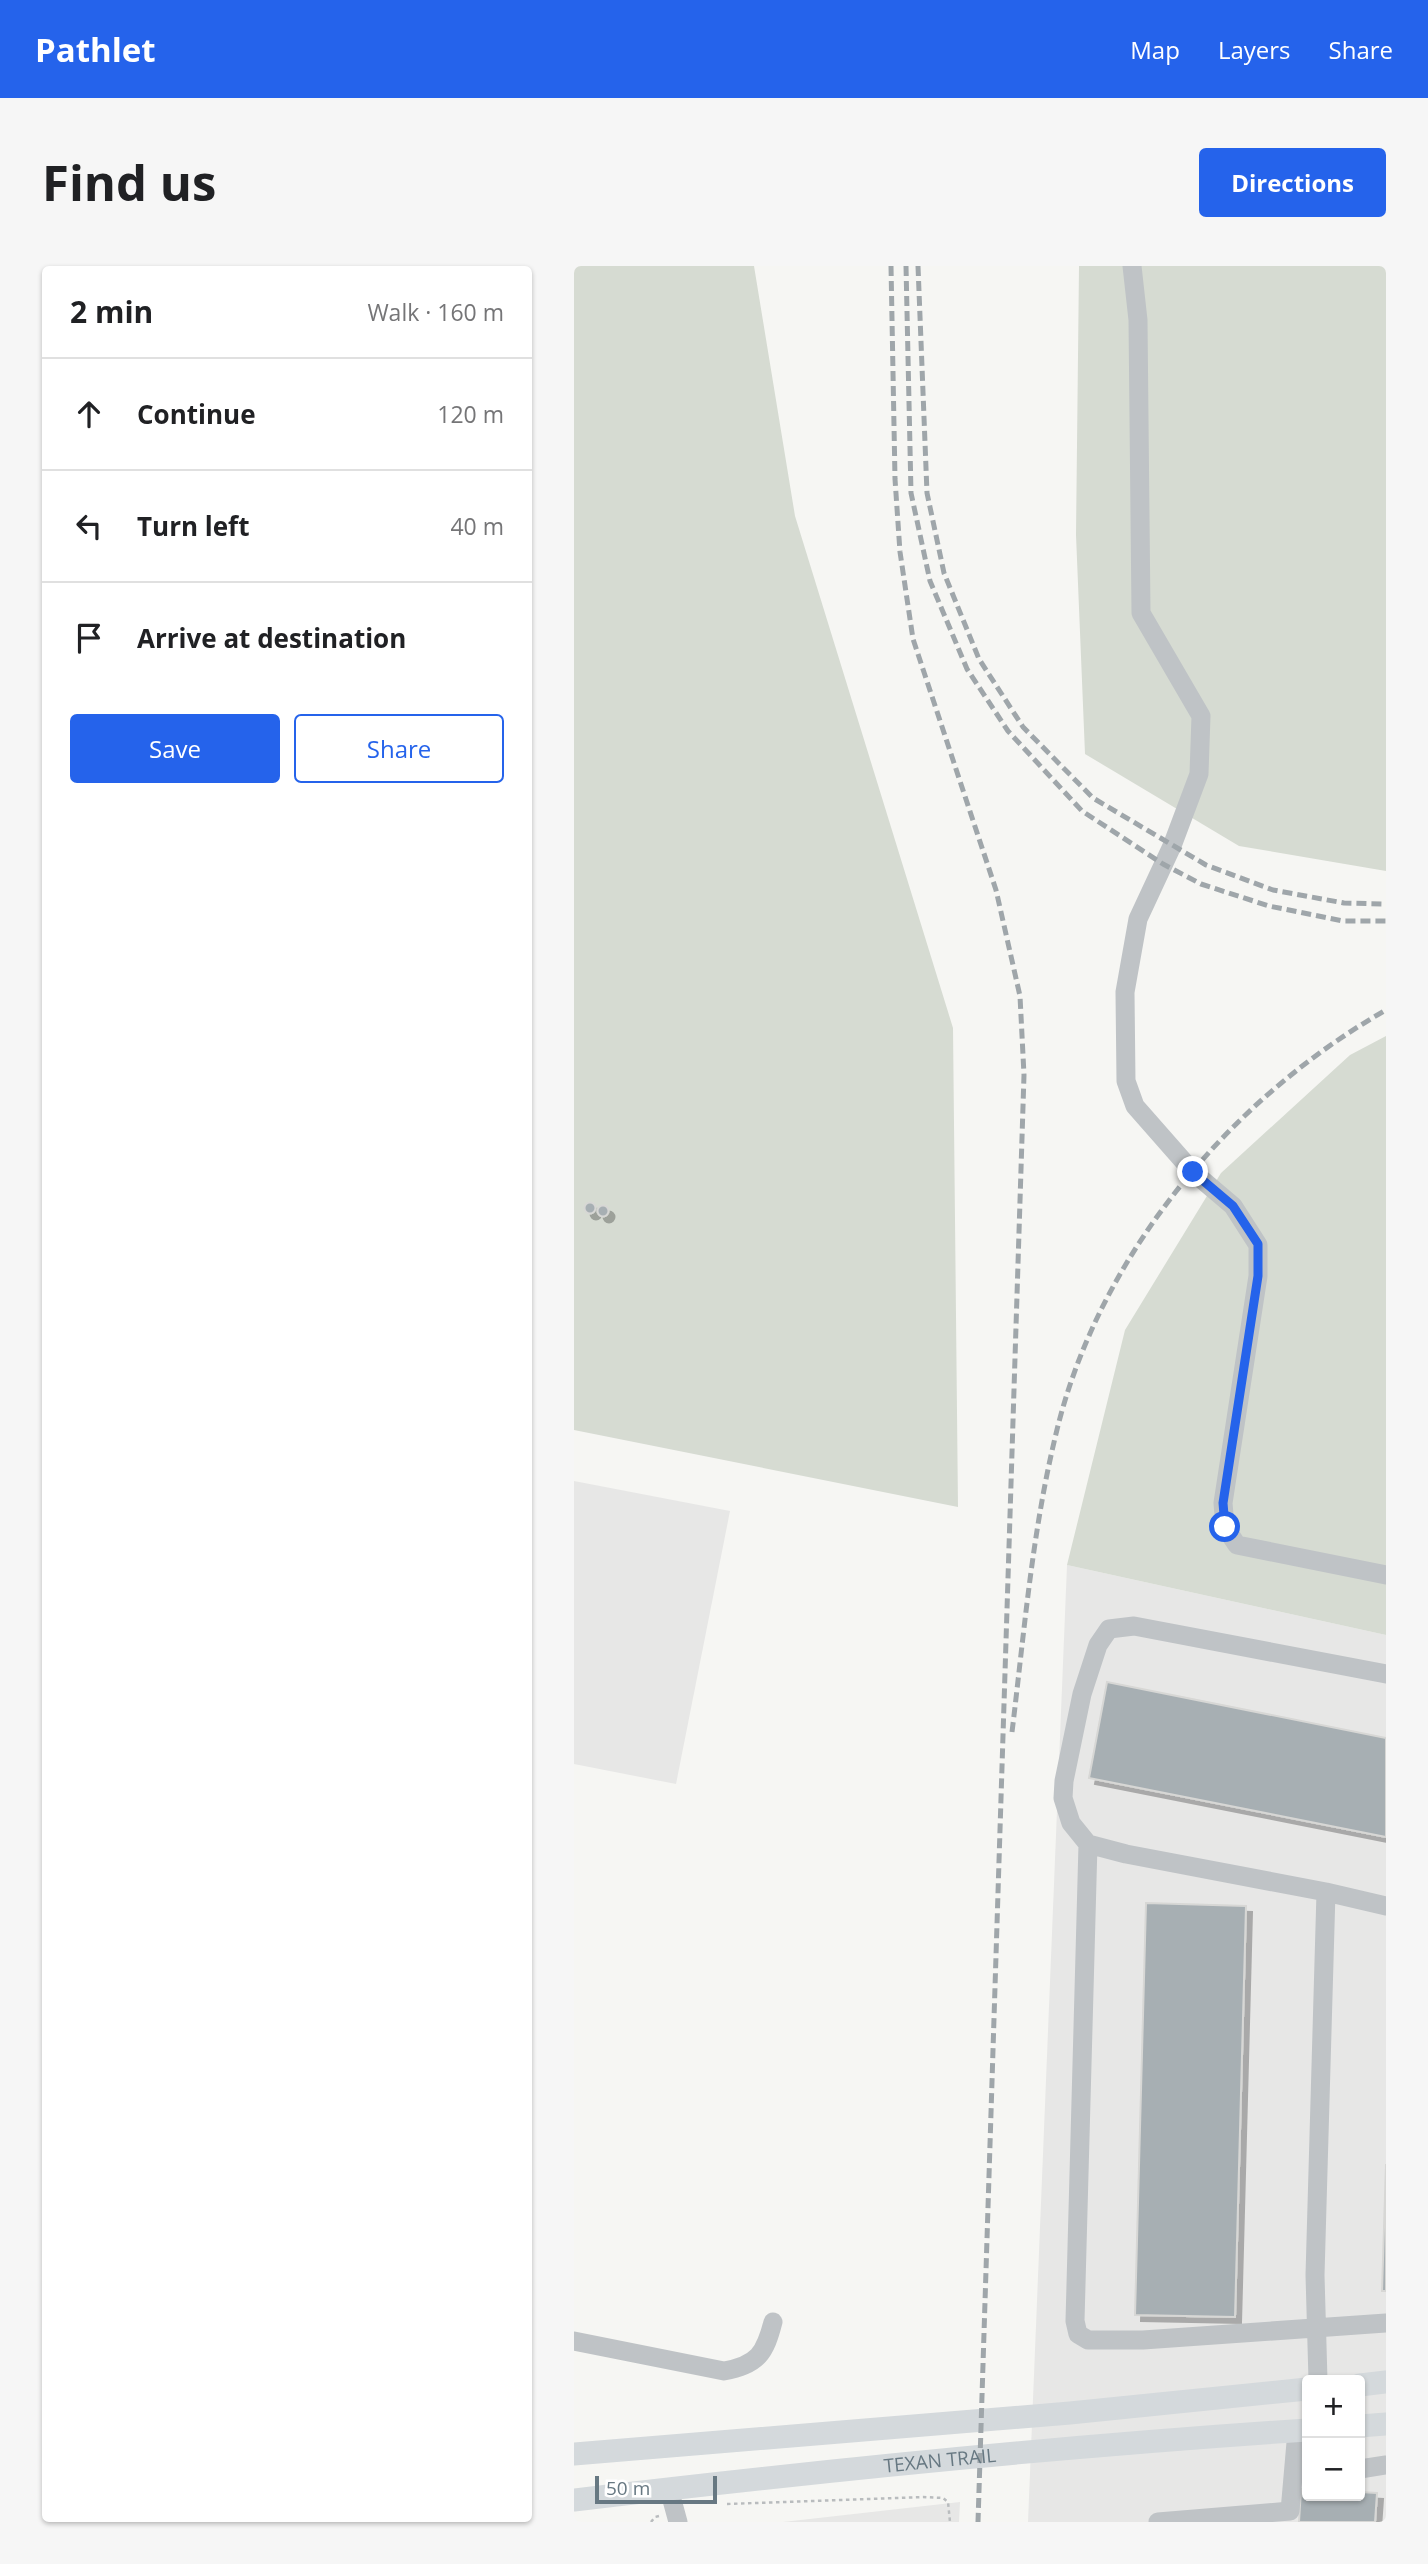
<!DOCTYPE html>
<meta charset="utf-8">
<style>
:root{--surface:#fff;--page:#f6f6f6;--text:#202124;--muted:#757577;--line:#e0e0e0;--accent:#2563eb}
body{margin:0;font-family:"Open Sans",sans-serif;background:var(--page);color:var(--text)}
.controls{position:absolute;right:21px;bottom:21px;display:grid;overflow:hidden;border-radius:7px;box-shadow:0 2px 5px #0004}
.controls button{width:63px;height:63px;display:grid;place-items:center;padding:0;border:0;border-bottom:2px solid var(--line);background:var(--surface);color:var(--text);font:35px sans-serif}
.scale{position:absolute;left:21px;bottom:18px;width:122px;box-sizing:border-box;padding-left:7px;border:4px solid #677882;border-top:0;font-size:19px;line-height:24px;white-space:nowrap;color:#677882;-webkit-text-stroke:5px #fff;paint-order:stroke}
.stop{position:absolute;width:21px;height:21px;margin:-16px;border:5px solid #2563eb;border-radius:50%;background:#fff}
.stop.end{background:#2563eb;border-color:#fff;box-shadow:0 2px 7px #0008}
.list{margin:0;padding:0;list-style:none}
h2{display:flex;justify-content:space-between;align-items:center;height:91px;margin:0;padding:0 28px;font-size:30px}
h2 small{font-size:23px;font-weight:400;color:var(--muted)}
.list li{display:grid;grid-template-columns:46px 1fr auto;gap:21px;align-items:center;box-sizing:border-box;height:112px;padding:0 28px;border-top:2px solid var(--line)}
.list b{display:block;font-size:26px;white-space:nowrap}
.list em{font-size:23px;font-style:normal;color:var(--muted)}
.actions{display:flex;gap:14px;padding:21px 28px}
.actions a{flex:1;padding:16px 0;border:2px solid var(--accent);border-radius:7px;text-align:center;font-size:24px;color:var(--accent)}
.actions .main{background:var(--accent);color:#fff}
.icon{flex:none;width:38px;height:38px;fill:none;stroke:currentColor;stroke-width:2;stroke-linecap:round;stroke-linejoin:round}
.map{position:relative;flex:none;width:812px;height:2256px;overflow:hidden;border-radius:7px}
header{display:flex;align-items:center;gap:42px;box-sizing:border-box;height:98px;padding:0 35px;background:var(--accent);color:#fff}
header strong{font-size:33px}
nav{display:flex;gap:38px;margin-inline-start:auto;font-size:24px}
.intro{display:flex;align-items:center;justify-content:space-between;box-sizing:border-box;height:168px;padding:0 42px}
h1{margin:0;font-size:49px}
.button{padding:18px 32px;border-radius:7px;background:var(--accent);color:#fff;font-size:24px;font-weight:700}
main{display:flex;gap:42px;padding:0 42px}
aside{flex:1;background:var(--surface);border-radius:7px;box-shadow:0 2px 5px #0004}
.map>svg:first-child{display:block}
.built{fill:#e7e7e6;fill-rule:evenodd}
.green{fill:#d6dbd2}
.building{fill:#a7afb3;stroke:#d7d7d5;stroke-width:2;filter:url(#shadow)}
.lines{fill:none;stroke-linecap:round;stroke-linejoin:round}
.path{stroke:#b9bcbe;stroke-width:2.5;stroke-dasharray:3.5 3.5;stroke-linecap:butt}
.minor{stroke:#bfc3c6;stroke-width:19}
.major{stroke:#d4d9dc;stroke-width:23}
.rail{stroke:#9fa6aa;stroke-width:5;stroke-dasharray:10 5;stroke-linecap:butt}
.route{stroke:#2563eb;stroke-width:9}
.labels{text-anchor:middle;dominant-baseline:central;stroke-width:7;stroke-linejoin:round;paint-order:stroke}
.street-label{font-size:19px;fill:#677882;stroke:#fff}
</style>
<header>
<strong>Pathlet</strong>
<nav><a>Map</a><a>Layers</a><a>Share</a></nav>
</header>
<div class="intro"><h1>Find us</h1><a class="button">Directions</a></div>
<main>
<aside>
<h2>2 min<small>Walk · 160 m</small></h2>
<ul class="list">
<li><svg class="icon" aria-label="ahead" viewBox="0 0 24 24"><path d="M12 20V5M6 11l6-6 6 6"/></svg><div><b>Continue</b></div><em>120 m</em></li>
<li><svg class="icon" aria-label="left" viewBox="0 0 24 24"><path d="M17 20v-9H6M10 6l-5 5 5 5"/></svg><div><b>Turn left</b></div><em>40 m</em></li>
<li><svg class="icon" aria-label="arrive" viewBox="0 0 24 24"><path d="M6 21V4h12l-3 4 3 4H6"/></svg><div><b>Arrive at destination</b></div></li>
</ul>
<div class="actions"><a class="main">Save</a><a>Share</a></div>
</aside>
<div class="map">
<svg width="812" height="2256" viewBox="0 0 812 2256">
<defs>
<filter id="shadow"><feDropShadow dx="6" dy="6" stdDeviation="0" flood-color="#0004"/></filter>
</defs>
<rect width="100%" height="100%" fill="#f6f6f3"/>
<path class="built" d="M0 1215 156 1245 102 1518 0 1498Z
M493 1299 812 1369V2256H454ZM733 2114H786V2230H733Z
M386 2236 385 2256H209Z"/>
<path class="green" d="M0 0H180L221 250 379 762 384 1241 0 1164Z
M505 0H812V605L665 580 511 488 502 269Z
M812 770V1369L493 1299 551 1064 647 907 776 789Z"/>
<path class="building" d="M10.5 942a5.5 5.5 0 1 1 11 0a5.5 5.5 0 1 1-11 0Z
M23.5 945a5.5 5.5 0 1 1 11 0a5.5 5.5 0 1 1-11 0Z
M533 1416 812 1472V1571L515 1512Z
M572 1637 672 1640 661 2051 561 2049Z
M812 1898V2025H808Z
M727 2223H733V2230H786V2226L803 2227 801 2256H725Z"/>
<g class="lines">
<path class="path" d="M153 2238 349 2231 369 2232 374 2236 376 2256
M77 2256 81 2251 85 2250"/>
<path class="minor" d="M558 0 564 54 567 347 627 450 625 508 598 580 564 653 551 726 552 815 561 840 619 906 659 940 684 979V1010L649 1237 651 1261 663 1279 812 1309
M514 1578 501 2055 504 2068 514 2074H569L812 2057
M752 1626 552 1588 514 1578 497 1557 489 1532 490 1515 508 1428 524 1379 535 1363 560 1360 812 1408
M0 2075 150 2105C184 2099 191 2087 199 2056
M744 2114 741 2009 752 1626 812 1640
M786 2203 812 2199
M95 2223 104 2256
M584 2256 716 2245 723 2165"/>
<g class="major">
<path d="M786 2119 812 2116"/>
<path d="M786 2160 812 2158"/>
<path d="M0 2188 496 2147 733 2123"/>
<path id="s1" d="M0 2234C244 2205 488 2180 733 2164"/>
</g>
<path class="rail" d="M317 0 321 213 326 286 339 373 422 624 446 730 450 809 404 2256
M332 0 337 227 356 315 393 403 434 465 508 545 589 598 627 618 695 640 769 655H812
M344 0 353 227 370 307 405 393 449 461 519 532 632 599 699 624 770 637 812 638
M438 1466C450 1368 458 1268 481 1172 522 993 654 834 812 744"/>
</g>
<g class="lines">
<path class="route" d="M619 906 659 940 684 978V1010L649 1237 651 1261"/>
</g>
<g class="labels">
<g class="street-label">
<text stroke="none"><textPath href="#s1" startOffset="368">TEXAN TRAIL</textPath></text>
</g>
</g>
</svg>
<div class="controls">
<button>+</button>
<button>−</button>
</div>
<div class="scale">50 m</div>
<div class="stop" style="left:651px;top:1261px"></div>
<div class="stop end" style="left:619px;top:906px"></div>
</div>
</main>
